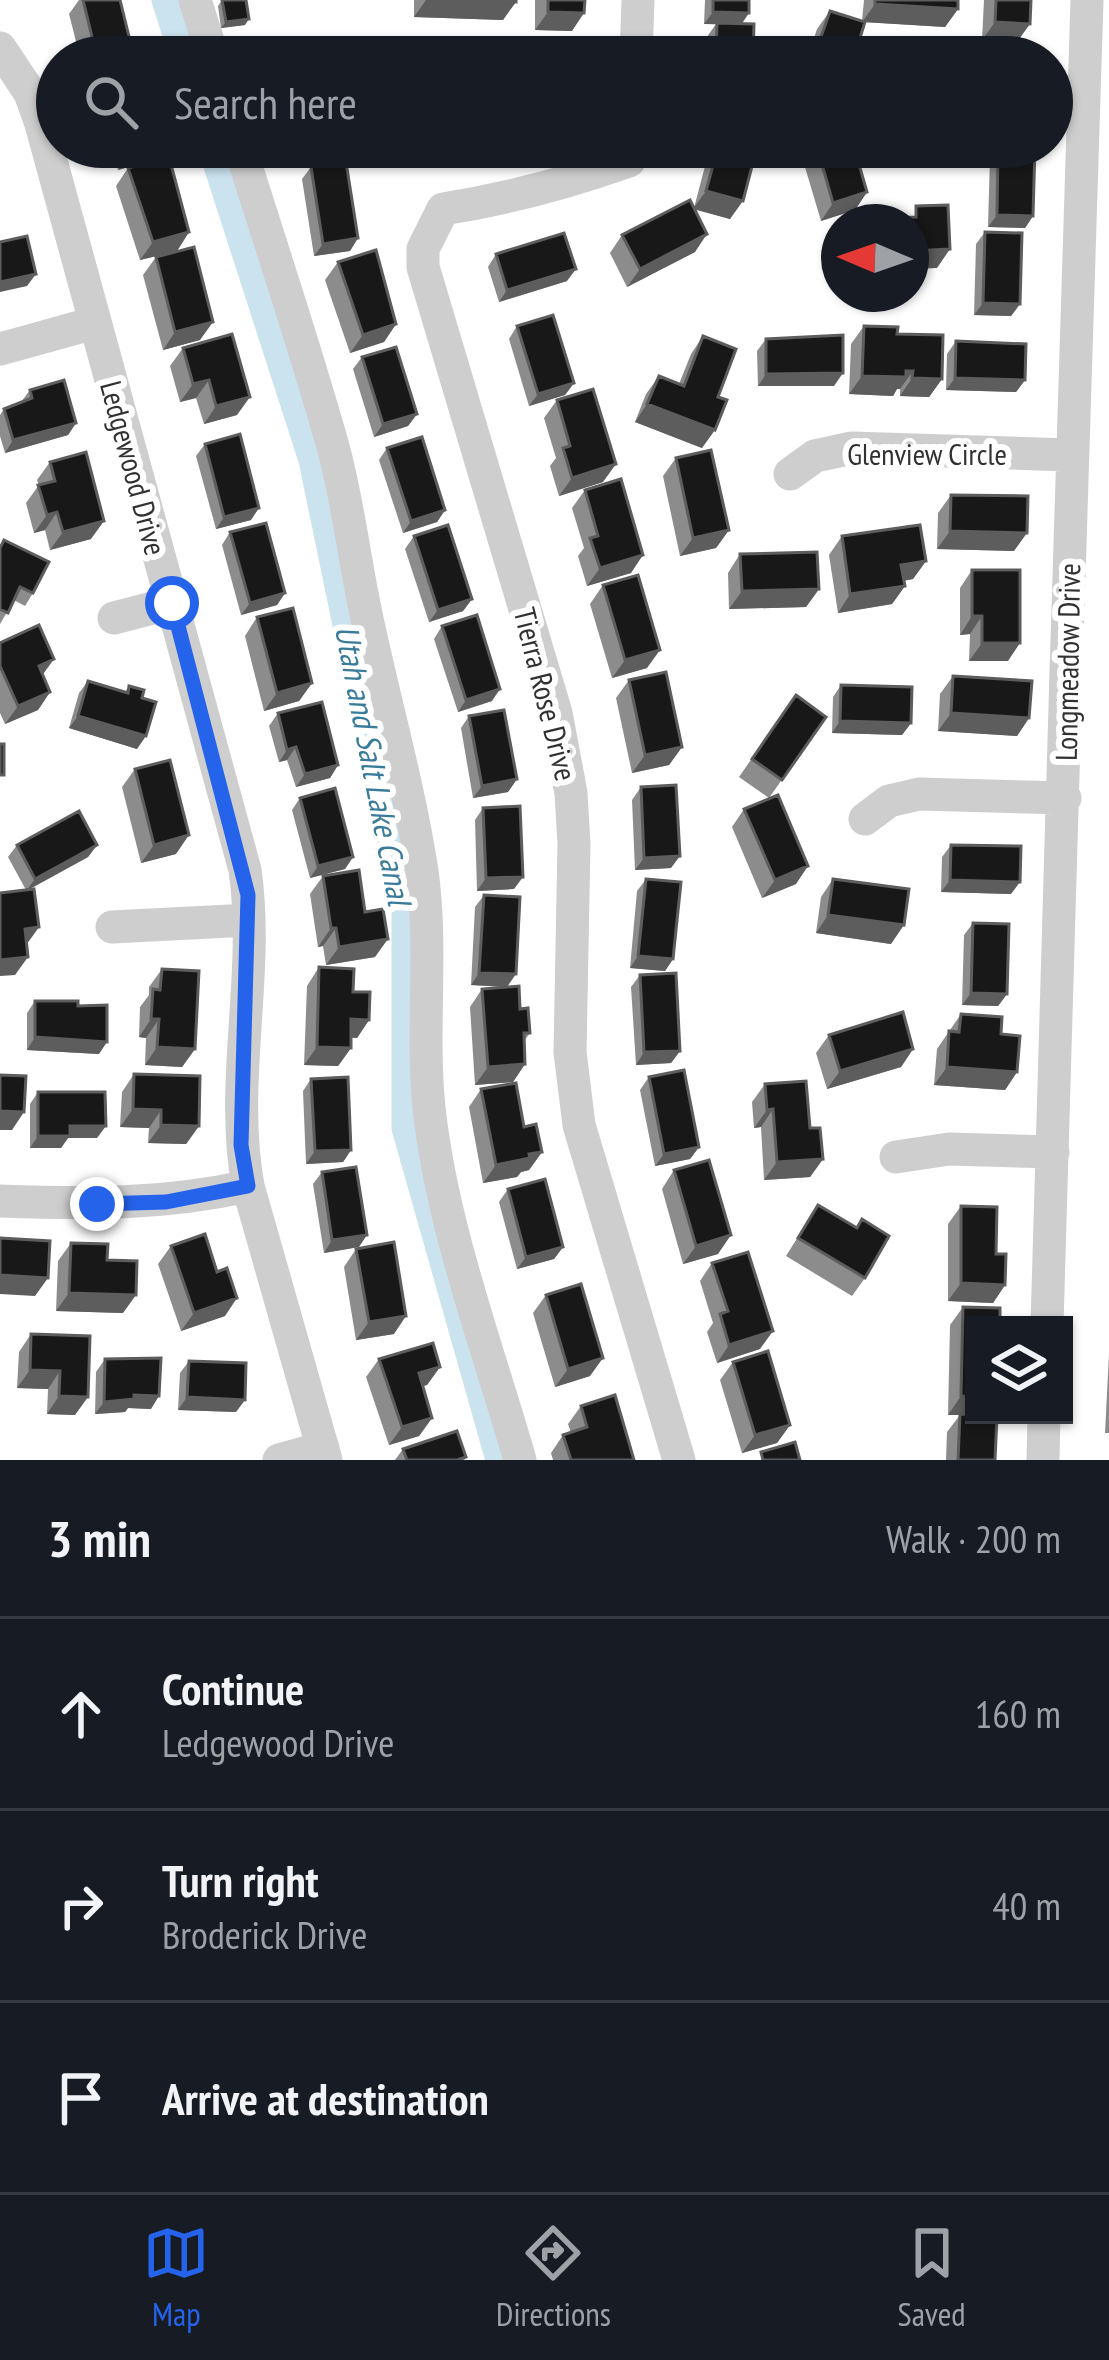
<!DOCTYPE html>
<meta charset="utf-8">
<style>
:root{--surface:#171b24;--page:#242831;--text:#f1f3f6;--muted:#9ea1a6;--line:#363941;--accent:#2563eb}
body{margin:0;font-family:"PT Sans Narrow",sans-serif;background:var(--page);color:var(--text)}
.controls{position:absolute;right:36px;bottom:36px;display:grid;overflow:hidden;border-radius:0px;box-shadow:0 3px 9px #0004}
.controls button{width:108px;height:108px;display:grid;place-items:center;padding:0;border:0;border-bottom:3px solid var(--line);background:var(--surface);color:var(--text);font:60px sans-serif}
.compass{position:absolute;left:821px;top:204px;width:108px;height:108px;border-radius:50%;background:var(--surface);box-shadow:0 3px 9px #0004;rotate:272deg}
.stop{position:absolute;width:36px;height:36px;margin:-27px;border:9px solid #2563eb;border-radius:50%;background:#fff}
.stop.end{background:#2563eb;border-color:#fff;box-shadow:0 3px 12px #0008}
.list{margin:0;padding:0;list-style:none}
h2{display:flex;justify-content:space-between;align-items:center;height:156px;margin:0;padding:0 48px;font-size:51px}
h2 small{font-size:39px;font-weight:400;color:var(--muted)}
.list li{display:grid;grid-template-columns:78px 1fr auto;gap:36px;align-items:center;box-sizing:border-box;height:192px;padding:0 48px;border-top:3px solid var(--line)}
.list b{display:block;font-size:45px;white-space:nowrap}
.list p{margin:0;font-size:39px;white-space:nowrap;color:var(--muted)}
.list em{font-size:39px;font-style:normal;color:var(--muted)}
.icon{flex:none;width:66px;height:66px;fill:none;stroke:currentColor;stroke-width:2;stroke-linecap:round;stroke-linejoin:round}
.map{position:relative;flex:none;width:1109px;height:1460px;overflow:hidden}
.search{position:absolute;background:var(--surface);box-shadow:0 3px 9px #0004;left:36px;right:36px;top:36px;height:132px;display:flex;align-items:center;gap:30px;box-sizing:border-box;padding:0 42px;border-radius:66px;color:var(--muted);font-size:45px}
.sheet{height:732px;background:var(--surface)}
nav{display:flex;justify-content:space-around;align-items:center;box-sizing:border-box;height:168px;border-top:3px solid var(--line);background:var(--surface);font-size:33px;color:var(--muted)}
nav a{display:grid;justify-items:center;gap:6px}
nav .on{color:var(--accent)}
.map>svg:first-child{display:block}
.lines{fill:none;stroke-linecap:round;stroke-linejoin:round}
.canal{stroke:#cbe3ef;stroke-width:27}
.minor{stroke:#cecece;stroke-width:33}
.wall{fill:#8c8c8c}
.shaded-wall{fill:#5d5d5d}
.building{fill:#181818;stroke:#5d5d5d;stroke-width:3}
.route{stroke:#2563eb;stroke-width:15}
.labels{text-anchor:middle;dominant-baseline:central;stroke-width:12;stroke-linejoin:round;paint-order:stroke}
.street-label{font-size:30px;fill:#313131;stroke:#fff}
.water-label{font-size:33px;font-style:italic;fill:#397b9a;stroke:#fff}
</style>
<div class="map">
<svg width="1109" height="1460" viewBox="0 0 1109 1460">
<rect width="100%" height="100%" fill="#fff"/>
<g class="lines">
<path class="canal" d="M165 0 183 57
M211 147 312 460 405 911V1128L499 1460"/>
<path class="minor" d="M195 0 213 57
M0 48 30 93 41 124 245 870C260 974 229 1081 248 1186L326 1460
M636 57 638 0
M1052 91 1083 92
M240 147C271 246 304 344 332 443 347 496 353 550 364 604 382 693 408 780 422 871 433 949 421 1029 429 1108 442 1227 487 1345 520 1460
M631 147 629 161C567 183 507 199 443 209L423 249V267L556 713 571 793 574 844 570 1052 579 1125 679 1460
M0 349 94 323
M790 474 815 456 852 448 1070 455
M114 618 172 603
M865 819 889 801 919 794 1065 798
M112 927 249 920
M896 1157 949 1149 1053 1152
M0 1201C85 1204 164 1205 248 1186
M1047 1325C1062 883 1070 442 1087 0
M279 1460 323 1448
M1043 1460 1044 1415"/>
</g>
<path class="wall" d="M79 0H120L134 57H80L69 14Z
M222 0 245 25 221 28 218 6Z
M414 0H516L503 20 414 17Z
M535 0H585L572 31 535 30Z
M705 0H749L741 24 753 57H704V41L716 24H704Z
M864 0H958V9L945 27 865 22 854 57H808L817 29 830 11 862 21Z
M984 0H1031L1017 42 982 40Z
M532 43 567 57H524Z
M111 147H161L153 160 118 170Z
M710 147H757L730 219 695 209V252L627 287 610 253 622 235 694 208Z
M799 147H854L867 192 855 210 821 221Z
M997 147H1035L1033 216 1025 228 988 227 990 156Z
M311 167 358 238 350 251 314 256 302 179Z
M128 168 189 232 177 251 140 260 116 186Z
M985 232 1020 304 1011 316 974 315 976 244Z
M496 254 567 281 499 302 488 267Z
M156 257 200 340 163 350 143 275Z
M338 262 396 324 384 342 350 353 325 280Z
M517 326 574 383 565 395 529 406 509 339Z
M864 326 897 334 942 379 929 397 900 396V389H897L893 396 849 394 851 344Z
M703 336 718 397 702 448 635 422 646 394 659 376 679 384 691 354Z
M766 339 834 386H758L757 351Z
M956 341 1025 380 1016 392 946 390 947 354Z
M183 348 237 415 204 424 196 398 180 402 170 366Z
M362 357 417 414 408 426 374 437 353 369Z
M30 390 76 423 68 435 5 453 0 436V415L4 409 21 402Z
M557 400 603 482 559 496 550 466 556 458 544 418Z
M205 444 251 520 216 529 196 456Z
M387 448 445 510 437 522 403 533 379 460Z
M676 458 729 530 716 548 680 556 663 476Z
M50 462 91 539 50 550 45 530 34 533 26 503 39 485 37 480Z
M585 490 631 573 587 586 578 556 584 548 572 508Z
M951 495 1014 551 937 549 938 513Z
M230 532 285 593 277 605 241 615 222 545Z
M414 536 472 599 463 611 429 622 405 549Z
M842 536 926 561 913 579 904 581 905 586 892 604 838 613 829 555Z
M4 540 33 593 25 606 14 600 0 624V546Z
M740 554 819 589 806 607 729 609 728 573Z
M972 570 1008 661H969L970 634 960 635V588Z
M603 585 647 668 612 678 590 604Z
M257 617 312 683 299 701 264 711 245 636Z
M442 626 492 701 458 712 434 639Z
M0 643 43 675 50 692 38 710 5 724 0 713Z
M953 676 1029 718 1017 736 938 731 940 694Z
M629 680 682 747 669 765 632 773 616 698Z
M88 681 125 692 129 686 137 749 69 728 79 693Z
M841 685 911 723 902 735 832 733 833 697Z
M796 695 826 717 769 798 739 777Z
M278 713 338 765 330 778 296 787 287 760 279 762 269 726Z
M469 716 517 779 508 792 473 798 461 728Z
M135 769 176 854 141 863 122 787Z
M641 787 671 868 635 870 632 800Z
M300 798 353 857 345 869 310 878 292 810Z
M483 808 514 889 477 891 475 820Z
M744 809 796 884 762 898 732 827Z
M17 845H97L88 857 28 890 39 927 26 945 15 975 26 890 8 857Z
M951 845 1011 894 941 892 942 857Z
M323 876 365 912 375 957 326 965 323 946 318 947 310 894Z
M646 879 673 959 665 971 630 968 637 891Z
M833 879 891 944 816 933 821 897Z
M484 895 507 987 471 985 475 907Z
M973 923 1007 994 998 1006 962 1005 964 935Z
M319 967 353 992 369 1020 357 1038 351 1037V1048L338 1066 304 1065 307 986Z
M162 969 195 1049 182 1067 145 1065 146 1038 139 1037 140 1007 149 995V987Z
M640 975 680 1051 671 1063 636 1065 631 987Z
M482 989 530 1033 524 1041 525 1064 513 1082 475 1085 470 1007Z
M35 1001 78 1006 99 1054 27 1050V1013Z
M961 1014 1001 1034 1017 1072 1005 1090 934 1085 937 1049Z
M829 1035 913 1049 901 1067 827 1089 816 1053Z
M134 1074 199 1126 186 1144 148 1143 149 1128 120 1127 122 1092Z
M649 1077 699 1147 690 1159 655 1166 640 1090Z
M311 1079 351 1150 343 1162 306 1164 303 1091Z
M765 1084 810 1128 823 1159 810 1177 764 1180 761 1127 754 1128 752 1102Z
M481 1089 524 1127 542 1152 529 1170 521 1172 517 1177 483 1183 469 1107Z
M38 1092 97 1138H68L61 1148H30V1104Z
M674 1170 718 1254 683 1264 662 1189Z
M322 1172 359 1247 324 1253 313 1184Z
M508 1189 563 1247 554 1259 517 1269 499 1202Z
M818 1205 865 1278 852 1296 786 1256Z
M961 1206 996 1254 1005 1285 993 1303 948 1301V1224Z
M71 1243 107 1260 123 1313 56 1311 58 1261Z
M171 1246 217 1272 225 1316 181 1331 158 1264Z
M356 1249 394 1334 356 1340 344 1267Z
M712 1263 760 1349 717 1363 707 1332 713 1323 700 1281Z
M546 1295 590 1376 555 1387 533 1313Z
M963 1307 974 1415 995 1460H946L947 1432 960 1415H948L950 1325Z
M31 1334 90 1336 75 1415 47 1414 48 1389 17 1388 19 1352Z
M1109 1354V1433H1105Z
M105 1359 151 1409 128 1408 125 1412 95 1414 96 1372Z
M379 1359 440 1367 427 1385 423 1386 432 1418 419 1436 389 1445 366 1377Z
M189 1361 236 1412 178 1410 180 1373Z
M733 1362 790 1425 777 1443 742 1453 720 1380Z
M581 1406 634 1460H553L551 1453 563 1435 571 1433 568 1424Z
M403 1449 466 1457 464 1460H395Z"/>
<path class="shaded-wall" d="M426 0H454L516 2 503 20 414 17Z
M875 4 958 9 945 27 862 22Z
M548 12 584 13 572 31 535 30Z
M713 12 749 13 741 25 704 24Z
M249 19 245 25 221 28 226 22Z
M995 22 1030 24 1017 42 982 40Z
M162 147 153 160 118 170 127 158Z
M706 191 743 201 730 219 693 209Z
M867 192 855 210 821 221 833 203Z
M997 215 1033 216 1025 228 988 227Z
M189 232 177 251 140 260 153 242Z
M707 234 695 252 627 287 640 269Z
M358 238 350 251 314 256 323 244Z
M950 249 937 268 911 269V251Z
M576 269 567 281 499 302 507 290Z
M36 274 27 286 0 292V282Z
M983 303 1020 304 1011 316 974 315Z
M213 322 200 340 163 350 175 332Z
M396 324 384 342 350 353 363 335Z
M906 371H913L900 389H897L893 396 849 394 862 376Z
M843 373 834 386H758L766 374Z
M912 378 942 379 929 397 900 396Z
M955 378 1025 380 1016 392 946 390Z
M209 380 196 398 180 402 193 384Z
M574 383 565 395 529 406 538 394Z
M250 397 237 415 204 424 216 406Z
M647 404 715 430 702 448 635 422Z
M417 414 408 426 374 437 383 424Z
M76 423 68 435 5 453 13 440Z
M616 464 603 482 559 496 572 478Z
M259 508 251 520 216 529 224 517Z
M445 510 437 522 403 533 411 521Z
M57 512 45 530 34 533 47 515Z
M104 521 91 539 50 550 63 532Z
M729 530 716 548 680 556 693 538Z
M950 531 1027 533 1014 551 937 549Z
M643 555 631 573 587 586 600 568Z
M926 561 913 579 889 583 901 565Z
M905 586 892 604 838 613 850 594Z
M819 589 806 607 729 609 742 591Z
M285 593 277 605 241 615 250 603Z
M472 599 463 611 429 622 438 610Z
M972 616H982L970 634 960 635Z
M982 643H1020L1008 661H969Z
M660 650 647 668 612 678 625 660Z
M54 659 41 677 39 666Z
M312 683 299 701 264 711 277 693Z
M500 689 492 701 458 712 466 700Z
M50 692 38 710 5 724 18 706Z
M951 713 1029 718 1017 736 938 731Z
M78 716 146 736 137 749 69 728Z
M840 721 911 723 902 735 832 733Z
M296 747 287 760 279 762 287 750Z
M682 747 669 765 632 773 645 755Z
M338 765 330 778 296 787 305 774Z
M517 779 508 792 473 798 482 786Z
M189 835 176 854 141 863 154 845Z
M97 845 88 857 26 891 35 879Z
M680 856 671 868 635 870 644 858Z
M353 857 345 869 310 878 318 866Z
M808 866 796 884 762 898 775 880Z
M523 877 514 889 477 891 486 878Z
M950 880 1020 882 1011 894 941 892Z
M828 915 904 925 891 944 816 933Z
M39 927 26 945 25 929Z
M331 928H336L323 946 318 947Z
M388 939 375 957 326 965 339 947Z
M638 956 673 959 665 971 630 968Z
M28 957 15 975 0 976V960Z
M479 973 516 974 507 987 471 985Z
M971 993 1007 994 998 1006 962 1005Z
M151 1019H159L146 1038 139 1037Z
M351 1019 369 1020 357 1038 338 1037Z
M35 1037 107 1042 99 1054 27 1050Z
M157 1047 195 1049 182 1067 145 1065Z
M317 1047 351 1048 338 1066 304 1065Z
M913 1049 901 1067 827 1089 840 1071Z
M680 1051 671 1063 636 1065 644 1052Z
M525 1064 513 1082 475 1085 488 1067Z
M947 1067 1017 1072 1005 1090 934 1085Z
M133 1109 161 1110 149 1128 120 1127Z
M773 1109 761 1127 754 1128 767 1110Z
M0 1111 24 1112 12 1130H0Z
M161 1125 199 1126 186 1144 148 1143Z
M70 1126H106L97 1138H68L61 1148H30L38 1136Z
M699 1147 690 1159 655 1166 664 1154Z
M351 1150 343 1162 306 1164 315 1151Z
M542 1152 529 1170 521 1172 517 1177 483 1183 496 1165Z
M823 1159 810 1177 764 1180 777 1162Z
M367 1235 359 1247 324 1253 332 1240Z
M731 1235 718 1254 683 1264 696 1246Z
M563 1247 554 1259 517 1269 526 1257Z
M0 1275 48 1278 35 1296 0 1294Z
M961 1283 1005 1285 993 1303 948 1301Z
M69 1293 136 1295 123 1313 56 1311Z
M237 1298 225 1316 181 1331 194 1313Z
M406 1316 394 1334 356 1340 369 1322Z
M773 1331 760 1349 717 1363 729 1345Z
M603 1358 590 1376 555 1387 568 1369Z
M440 1367 427 1385 406 1391 419 1373Z
M30 1370 60 1371 48 1389 17 1388Z
M134 1395 159 1396 151 1409 128 1408 125 1412 95 1414 104 1402Z
M59 1396 88 1397 75 1415 47 1414Z
M961 1396 974 1397V1415H985H948Z
M187 1397 245 1400 236 1412 178 1410Z
M432 1418 419 1436 389 1445 402 1427Z
M790 1425 777 1443 742 1453 755 1435Z"/>
<path class="building" d="M83 0H120L134 57H97Z
M222 0H246L249 19 226 22Z
M454 0H516V2Z
M548 0H585L584 13 548 12Z
M713 0H749V13L713 12Z
M875 0H958V9L875 4Z
M996 0H1031L1030 24 995 22Z
M830 11 865 22 854 57H814Z
M717 23 754 24 753 57H716Z
M532 43 568 44 567 57H532Z
M436 47 509 49 508 57H435Z
M123 147H162L127 158Z
M718 147H757L743 201 706 191Z
M817 147H854L867 192 833 203Z
M998 147H1035L1033 216 997 215Z
M169 157 189 232 153 242 128 168Z
M346 162 358 238 323 244 311 167Z
M690 200 707 234 640 269 622 235Z
M948 205 950 249 911 251V222H864V218L916 217V206Z
M985 232 1022 233 1020 304 983 303Z
M564 233 576 269 507 290 496 254Z
M27 236 36 274 0 282V242Z
M194 247 213 322 175 332 156 257Z
M376 250 396 324 363 335 338 262Z
M553 315 574 383 538 394 517 326Z
M864 326 898 327 897 334 943 335 942 379 912 378 913 371H906V377L862 376Z
M232 334 250 397 216 406 209 380 193 384 183 348Z
M843 335V373L766 374V339Z
M703 336 736 349 718 397 727 400 715 430 647 404 659 376 684 386Z
M956 341 1026 344 1025 380 955 378Z
M396 347 417 414 383 424 362 357Z
M64 380 76 423 13 440 4 409 32 398 30 390Z
M593 389 616 464 572 478 563 448 570 446 557 400Z
M240 434 259 508 224 517 205 444Z
M422 437 445 510 411 521 387 448Z
M711 450 729 530 693 538 676 458Z
M86 452 104 521 63 532 57 512 47 515 38 485 55 481 50 462Z
M621 479 643 555 600 568 590 538 598 536 585 490Z
M951 495 1028 496 1027 533 950 531Z
M266 523 285 593 250 603 230 532Z
M448 525 472 599 438 610 414 536Z
M920 525 926 561 901 565 905 586 850 594 842 536Z
M4 540 49 562 33 593 20 587 8 613 0 609V548Z
M817 552 819 589 742 591 740 554Z
M972 570H1020V643H982V616H972Z
M638 575 660 650 625 660 603 585Z
M293 608 312 683 277 693 257 617Z
M477 615 500 689 466 700 442 626Z
M39 625 54 659 39 666 50 692 18 706 0 666V643Z
M666 672 682 747 645 755 629 680Z
M953 676 1032 681 1029 718 951 713Z
M88 681 128 693 129 686 144 690 142 698 156 702 146 736 78 716Z
M841 685 912 687 911 723 840 721Z
M796 695 826 717 782 780 752 759Z
M322 702 338 765 305 774 296 747 287 750 278 713Z
M504 710 517 779 482 786 469 716Z
M0 744H4V775H0Z
M170 760 189 835 154 845 135 769Z
M676 785 680 856 644 858 641 787Z
M335 788 353 857 318 866 300 798Z
M778 795 808 866 775 880 744 809Z
M520 806 523 877 486 878 483 808Z
M79 811 97 845 35 879 17 845Z
M951 845 1021 846 1020 882 950 880Z
M359 870 365 912 383 909 388 939 339 947 336 928H331L323 876Z
M646 879 681 882 673 959 638 956Z
M833 879 909 889 904 925 828 915Z
M34 889 39 927 25 929 28 957 0 960V893Z
M484 895 520 897 516 974 479 973Z
M973 923 1009 924 1007 994 971 993Z
M319 967 354 969 353 992H370L369 1020 351 1019V1048L317 1047Z
M162 969 199 971 195 1049 157 1047 159 1019H151L153 989 160 990Z
M676 973 680 1051 644 1052 640 975Z
M519 986 520 1009 528 1008 530 1033H524L525 1064 488 1067 482 989Z
M35 1001H78V1006L107 1005V1042L35 1037Z
M903 1012 913 1049 840 1071 829 1035Z
M961 1014 1002 1017 1001 1034 1020 1036 1017 1072 947 1067 949 1031 959 1032Z
M684 1070 699 1147 664 1154 649 1077Z
M134 1074 200 1076 199 1126 161 1125V1110L133 1109Z
M0 1075 26 1076 24 1112 0 1111Z
M348 1077 351 1150 315 1151 311 1079Z
M806 1081 810 1128H820L823 1159 777 1162 773 1109 767 1110 765 1084Z
M516 1083 524 1127 536 1124 542 1152 529 1154 530 1158 496 1165 481 1089Z
M38 1092H105L106 1126H70V1136H38Z
M709 1160 731 1235 696 1246 674 1170Z
M356 1167 367 1235 332 1240 322 1172Z
M545 1179 563 1247 526 1257 508 1189Z
M818 1205 857 1228 862 1219 889 1236 865 1278 798 1238Z
M961 1206 997 1207 996 1254H1006L1005 1285 961 1283Z
M205 1234 217 1272 227 1268 237 1298 194 1313 171 1246Z
M0 1238 50 1241 48 1278 0 1275Z
M394 1242 406 1316 369 1322 356 1249Z
M71 1243 108 1244 107 1260 137 1261 136 1295 69 1293Z
M748 1252 773 1331 729 1345 720 1314 728 1311 712 1263Z
M581 1284 603 1358 568 1369 546 1295Z
M963 1307 1000 1308V1325H974V1397L961 1396Z
M31 1334 90 1336 88 1397 59 1396 60 1371 30 1370Z
M433 1343 440 1367 419 1373 432 1418 402 1427 379 1359Z
M768 1351 790 1425 755 1435 733 1362Z
M161 1358 159 1396 134 1395V1399L104 1402 105 1359Z
M189 1361 246 1363 245 1400 187 1397Z
M615 1395 634 1460H571L563 1435 587 1427 581 1406Z
M960 1414 997 1416 995 1460H958Z
M457 1431 466 1457 457 1460H407L403 1449Z
M795 1442 800 1460H763L761 1452Z"/>
<g class="lines">
<path class="route" d="M97 1204 166 1202 248 1186 241 1145 248 895 172 603"/>
</g>
<g class="labels">
<g class="street-label">
<text x="927" y="453">Glenview Circle</text>
<text transform="translate(134 468) rotate(75)">Ledgewood Drive</text>
<text transform="translate(1067 662) rotate(-89)">Longmeadow Drive</text>
<text transform="translate(546 694) rotate(76)">Tierra Rose Drive</text>
</g>
<g class="water-label">
<text transform="translate(374 765) rotate(79)">Utah and Salt Lake Canal</text>
</g>
</g>
</svg>
<div class="controls">
<button><svg class="icon" aria-label="layers" viewBox="0 0 24 24"><path d="M12 4l9 5-9 5-9-5zM3 14l9 5 9-5"/></svg></button>
</div>
<svg class="compass" viewBox="-18 -18 36 36"><path d="M0-13l5 13h-10z" fill="#e53935"/><path d="M0 13l5-13h-10z" fill="#9ea1a6"/></svg>
<div class="stop" style="left:172px;top:603px"></div>
<div class="stop end" style="left:97px;top:1204px"></div>
<div class="search"><svg class="icon" aria-label="search" viewBox="0 0 24 24"><circle cx="10" cy="10" r="6"/><path d="M15 15l6 6"/></svg>Search here</div>
</div>
<section class="sheet">
<h2>3 min<small>Walk · 200 m</small></h2>
<ul class="list">
<li><svg class="icon" aria-label="ahead" viewBox="0 0 24 24"><path d="M12 20V5M6 11l6-6 6 6"/></svg><div><b>Continue</b><p>Ledgewood Drive</p></div><em>160 m</em></li>
<li><svg class="icon" aria-label="right" viewBox="0 0 24 24"><path d="M7 20v-9h11M14 6l5 5-5 5"/></svg><div><b>Turn right</b><p>Broderick Drive</p></div><em>40 m</em></li>
<li><svg class="icon" aria-label="arrive" viewBox="0 0 24 24"><path d="M6 21V4h12l-3 4 3 4H6"/></svg><div><b>Arrive at destination</b></div></li>
</ul>
</section>
<nav>
<a class="on"><svg class="icon" aria-label="map" viewBox="0 0 24 24"><path d="M3 6l6-2 6 2 6-2v14l-6 2-6-2-6 2zM9 4v14M15 6v14"/></svg>Map</a>
<a><svg class="icon" aria-label="directions" viewBox="0 0 24 24"><path d="M12 3l9 9-9 9-9-9zM9 14v-3h6M13 9l2 2-2 2"/></svg>Directions</a>
<a><svg class="icon" aria-label="saved" viewBox="0 0 24 24"><path d="M7 4h10v16l-5-4-5 4z"/></svg>Saved</a>
</nav>
